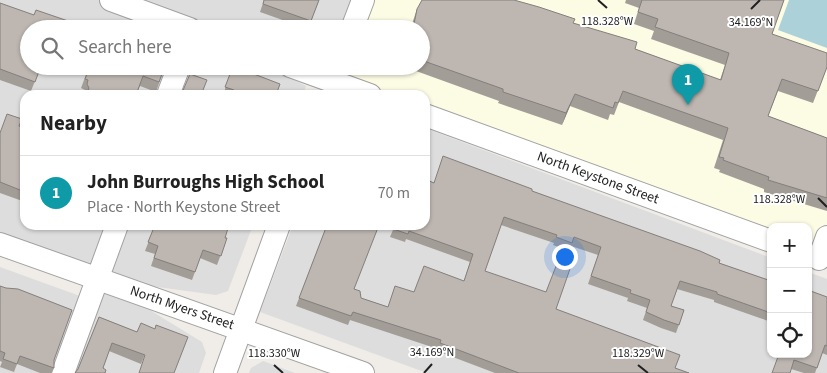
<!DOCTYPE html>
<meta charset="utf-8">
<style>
:root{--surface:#fff;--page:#f6f6f6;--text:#222;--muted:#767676;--line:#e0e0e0;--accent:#1a73e8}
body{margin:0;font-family:"Source Sans 3",sans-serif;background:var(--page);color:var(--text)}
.controls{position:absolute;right:15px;bottom:15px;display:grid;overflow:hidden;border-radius:10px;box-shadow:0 1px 4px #0004}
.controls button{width:45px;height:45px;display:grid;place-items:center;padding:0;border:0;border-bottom:1px solid var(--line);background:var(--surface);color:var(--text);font:25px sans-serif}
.you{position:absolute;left:564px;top:256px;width:18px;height:18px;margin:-12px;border:4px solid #fff;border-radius:50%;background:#1a73e8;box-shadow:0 0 0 8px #1a73e833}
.badge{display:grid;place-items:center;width:32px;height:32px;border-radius:50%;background:var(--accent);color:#fff;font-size:16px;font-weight:700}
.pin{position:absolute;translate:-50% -41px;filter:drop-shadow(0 1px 2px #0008)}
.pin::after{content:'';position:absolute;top:26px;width:18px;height:15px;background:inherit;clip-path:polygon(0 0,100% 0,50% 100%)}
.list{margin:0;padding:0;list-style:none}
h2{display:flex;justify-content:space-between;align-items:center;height:65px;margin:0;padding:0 20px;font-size:21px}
h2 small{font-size:16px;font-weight:400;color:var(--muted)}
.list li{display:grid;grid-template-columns:32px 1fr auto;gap:15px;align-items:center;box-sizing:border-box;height:75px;padding:0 20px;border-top:1px solid var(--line)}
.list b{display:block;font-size:19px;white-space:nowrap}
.list p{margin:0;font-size:16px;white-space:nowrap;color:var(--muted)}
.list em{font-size:16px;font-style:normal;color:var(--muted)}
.icon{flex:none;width:28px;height:28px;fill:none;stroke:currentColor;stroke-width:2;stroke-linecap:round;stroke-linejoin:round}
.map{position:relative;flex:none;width:827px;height:373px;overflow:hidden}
.search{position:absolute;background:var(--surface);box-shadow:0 1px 4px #0004;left:20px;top:20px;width:410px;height:55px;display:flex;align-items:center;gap:12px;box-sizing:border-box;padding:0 18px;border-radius:28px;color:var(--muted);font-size:19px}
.panel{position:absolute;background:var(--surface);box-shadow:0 1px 4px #0004;left:20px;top:90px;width:410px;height:140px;border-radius:15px}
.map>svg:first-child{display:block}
.residential{fill:#dedddd}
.education{fill:#fcfbe4}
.water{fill:#add1d9}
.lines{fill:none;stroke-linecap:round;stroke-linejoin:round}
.minor-casing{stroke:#a1a1a1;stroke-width:24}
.minor{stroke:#fff;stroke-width:22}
.wall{fill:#a39d98}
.shaded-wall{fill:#847f7c}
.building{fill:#bdb6b1;stroke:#847f7c}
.ticks{fill:none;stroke:#202020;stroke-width:2}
.labels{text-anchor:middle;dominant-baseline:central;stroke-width:4;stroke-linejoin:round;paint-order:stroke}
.street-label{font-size:14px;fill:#202020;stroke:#fff}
.ticks-label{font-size:12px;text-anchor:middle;fill:#202020;stroke:#fff;stroke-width:4;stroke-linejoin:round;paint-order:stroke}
</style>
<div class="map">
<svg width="827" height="373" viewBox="0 0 827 373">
<rect width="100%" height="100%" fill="#f0ede8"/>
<path class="residential" d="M0 0H357L340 29H29V66H267L306 86 303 95H25V225H253L228 291 216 295 99 279 202 342 206 353 199 373H66L97 279 0 244Z
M425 128 771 258V354H808V272L827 279V373H427L260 312 293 225H425Z
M0 267 80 296 52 373H0Z
M263 361 295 373H249L251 368Z"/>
<path class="education" d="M363 0H827V247L808 241V227L771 228 425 113V95H371L332 82 337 66H421V29H352Z"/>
<path class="water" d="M789 0H827V48L778 30Z"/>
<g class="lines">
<defs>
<path id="minor" d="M111 0 190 29
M352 29 363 0
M290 66 370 95
M168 95 179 66
M425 115 771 241
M0 244 363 373
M819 259 827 237
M63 373 117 225
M225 373 279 225"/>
</defs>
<use href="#minor" class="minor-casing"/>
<use href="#minor" class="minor"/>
</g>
<path class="wall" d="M264 0H319L308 29 260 12Z
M626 0H784L772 34 827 67 813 103 778 91 768 116 827 138V211L764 192V189L719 172 720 170 714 168 723 140 619 102 614 115 610 114 608 120 570 106 562 125 498 103 499 101 405 67V66H421V29H411L413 21 417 9 573 23 635 49 720 80 725 65 651 39 654 31 634 24 639 8 625 3Z
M0 3 29 29 41 66 31 91 0 80Z
M72 66H165L156 92 140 86 136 95H84L83 94 85 90 81 88 87 72Z
M233 66 276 95H223Z
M19 126 25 129V202L0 193V133Z
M434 182 532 191 719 263 771 281V322L714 302V300L677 289 671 306 684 310 676 333 661 328 643 320 647 308 627 301 628 298 588 284 598 255 571 246 569 251 553 245 554 243 501 225 485 271 556 309 675 368 689 373H495L437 351 438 349 350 320 348 325 296 306 327 225 354 289 361 298 388 307 414 292 464 281 470 262 406 239 405 242 390 237 395 225Z
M83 225H97L95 229Z
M155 225 227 238 217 265 200 258 192 280 151 266 155 254 145 251Z
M0 286 54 360V368L52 373H40L17 364 14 372 0 367 2 362 0 361Z
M827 297V355L822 353 815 373H804L791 369 778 357 771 354H808Z
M99 317 137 332 155 329 141 364 109 351 103 368 78 369Z
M771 346V354L768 353Z"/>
<path class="shaded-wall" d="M575 94 570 106 562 125 566 113Z"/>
<path class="building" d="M264 0H319L311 21 263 4Z
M422 0H514L539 7 575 19 573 23 637 42 635 49 721 80 729 53 655 27 658 19 638 12 642 0H784L772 34 827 53V67L818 91 782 79 768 116 827 138V198L768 180 769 177 723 160 724 158 719 157 728 128 623 91 618 103 615 102 613 108 575 94 566 113 503 92V89L421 60V29H413L417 9Z
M0 3 34 15 36 10 74 23 75 27 79 29H29V66H41L35 82 0 69Z
M90 66H165L159 82 143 76 136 95H86L89 88 87 84 88 80 85 79Z
M233 66 280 84 276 95H232L234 90 225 87Z
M190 74 207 80 201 95H181Z
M7 114 22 119 19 126 25 129V192L0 182V133Z
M443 156 532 189V191L700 251 720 260 719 263 771 281V313L717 294V292L680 281 671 306 684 310 679 325 664 320 646 312 650 300 630 293 631 290 591 276 601 247 574 237 572 243 556 237 557 235 504 217 485 271 546 292 558 261 571 266 556 309 680 355 675 368 689 373H519L440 343 441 340 353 312 351 316 299 298 327 225H379L354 289 360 291 361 298 388 307 395 286 414 292 424 266 464 281 473 254 409 231 408 234 393 229 395 225H425V179L434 183Z
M155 225H229L225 238H227L221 256 203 250 195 272 154 258 158 246 148 242Z
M0 286 6 288 18 289 72 310 54 360V368L20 356 17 364 3 359 5 353 0 351Z
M808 290 827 297V346L825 345 817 368 794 360 790 373H772L779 354H808Z
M99 317 137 332 141 323 155 329 156 325 188 337 174 373H139L145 355 112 343 103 368 106 370 105 373H75L78 369Z"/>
<path class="ticks" d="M598 0 607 8M751 9 760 0M818 198 827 207M274 365 283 373M638 365 648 373M424 373 432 364"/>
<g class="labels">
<g class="street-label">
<text transform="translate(598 178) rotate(20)">North Keystone Street</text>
<text transform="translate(182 308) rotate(19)">North Myers Street</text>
</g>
</g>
<g class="ticks-label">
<text x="607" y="25">118.328°W</text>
<text x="751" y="26">34.169°N</text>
<text x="779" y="203">118.328°W</text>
<text x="432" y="356">34.169°N</text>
<text x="274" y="357">118.330°W</text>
<text x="638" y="357">118.329°W</text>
</g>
</svg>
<div class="controls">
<button>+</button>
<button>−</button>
<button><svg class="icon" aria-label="locate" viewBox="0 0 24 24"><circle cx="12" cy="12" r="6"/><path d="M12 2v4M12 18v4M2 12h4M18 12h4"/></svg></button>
</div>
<div class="you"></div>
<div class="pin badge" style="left:688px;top:105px;background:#0f9aa8">1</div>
<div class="search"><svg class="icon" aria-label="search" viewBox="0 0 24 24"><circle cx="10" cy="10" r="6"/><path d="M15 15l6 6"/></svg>Search here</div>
<section class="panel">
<h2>Nearby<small></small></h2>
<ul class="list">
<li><span class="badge" style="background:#0f9aa8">1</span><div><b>John Burroughs High School</b><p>Place · North Keystone Street</p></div><em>70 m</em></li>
</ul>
</section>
</div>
